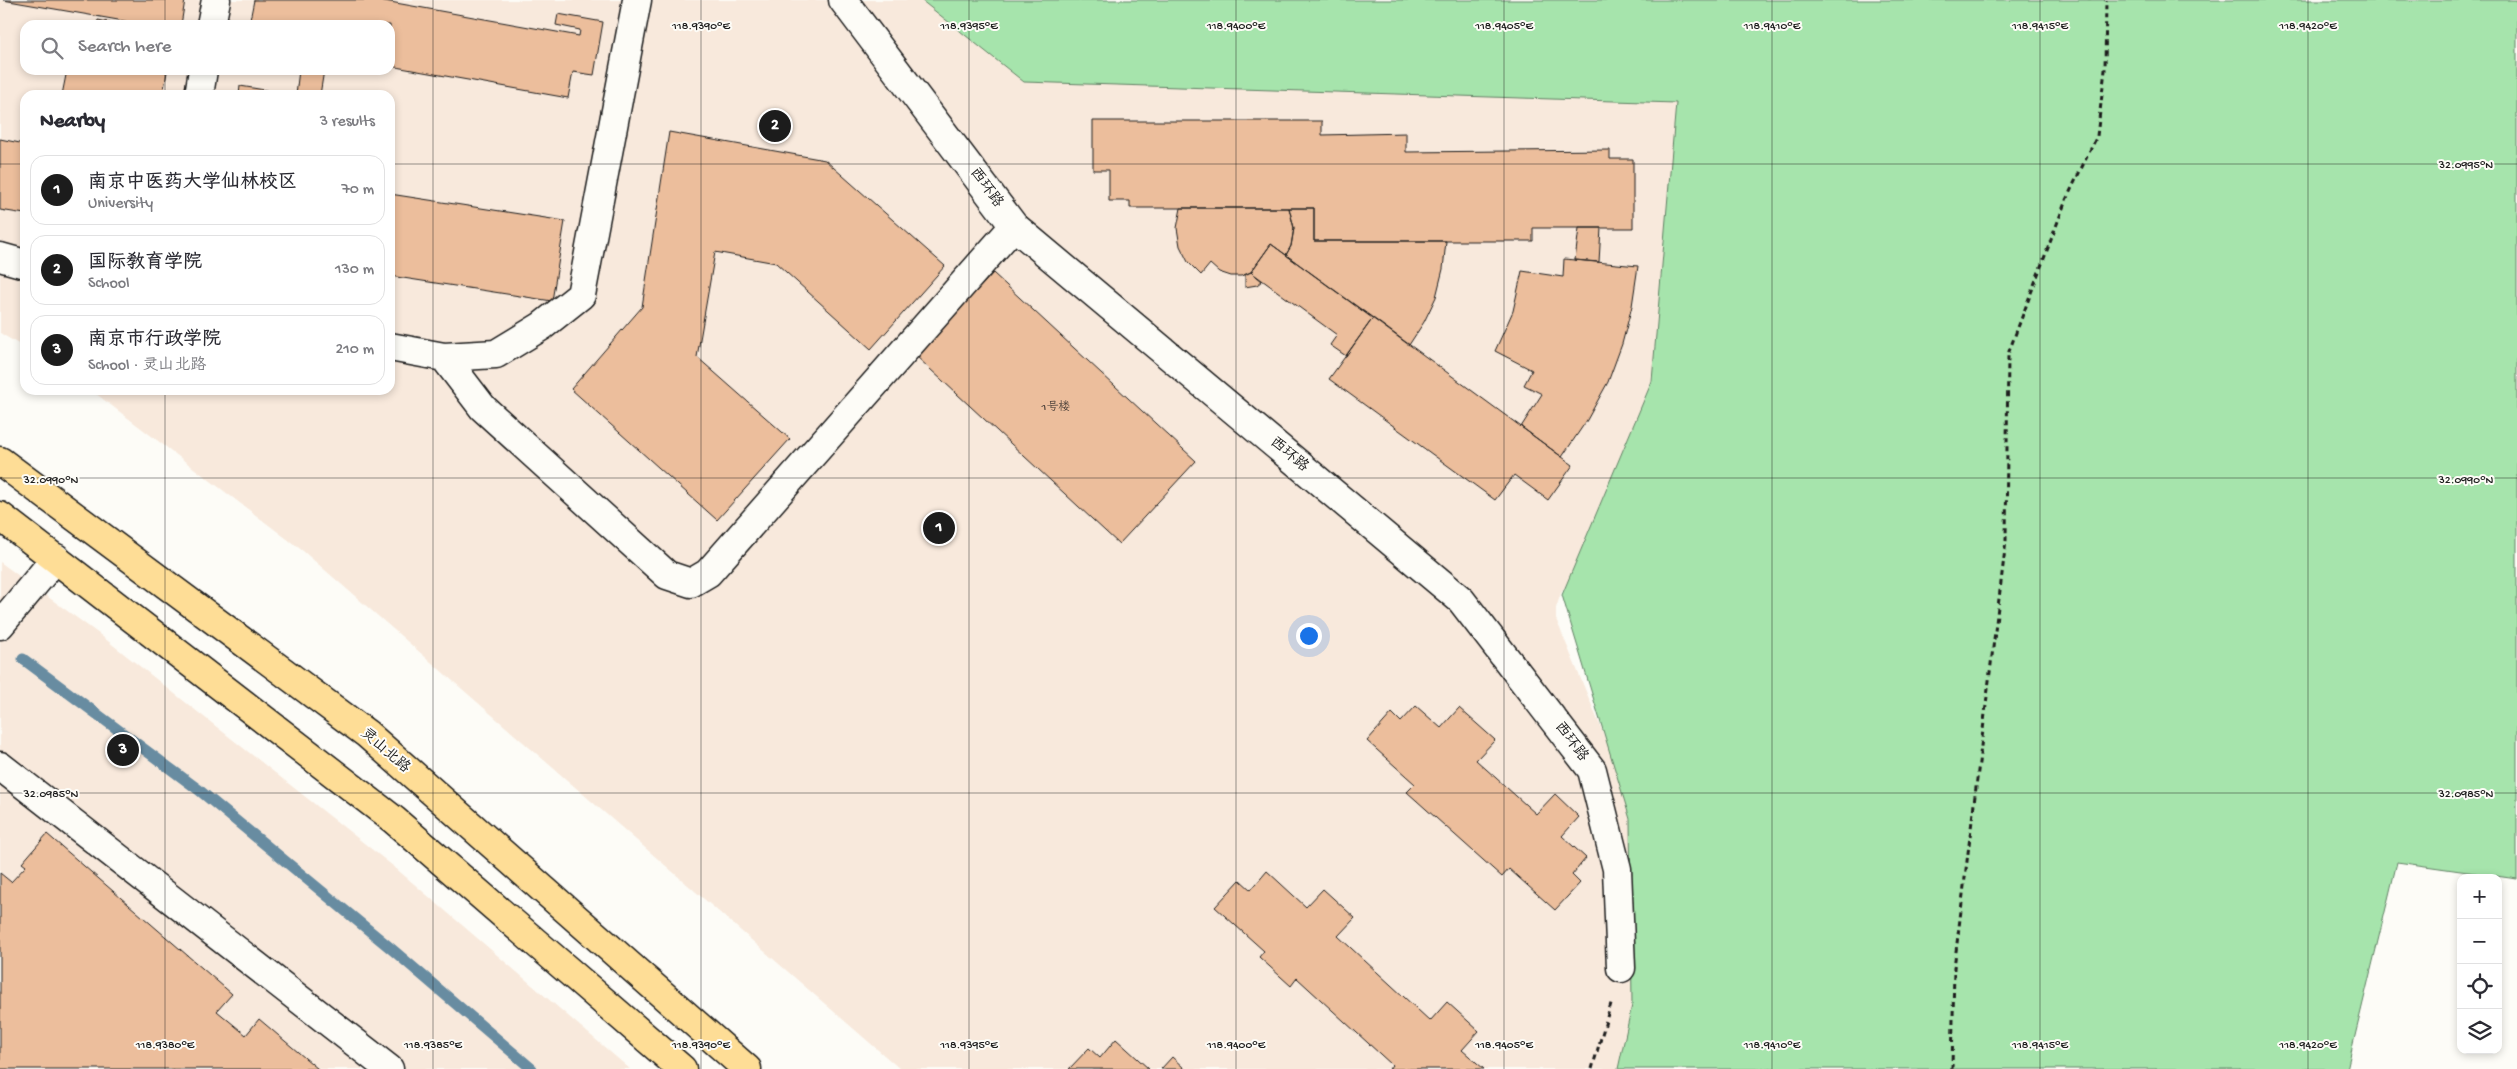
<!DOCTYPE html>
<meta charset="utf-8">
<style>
:root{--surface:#fff;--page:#f7f7f7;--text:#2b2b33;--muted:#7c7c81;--line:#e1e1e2;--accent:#1c1c1c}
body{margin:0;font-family:"Gochi Hand","LXGW WenKai TC",sans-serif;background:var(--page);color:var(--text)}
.controls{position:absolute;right:15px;bottom:15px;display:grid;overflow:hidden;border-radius:10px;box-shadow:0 2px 8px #0003}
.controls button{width:45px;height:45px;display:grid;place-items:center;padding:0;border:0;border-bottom:1px solid var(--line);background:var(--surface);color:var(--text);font:25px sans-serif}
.you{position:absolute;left:1308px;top:635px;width:18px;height:18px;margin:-12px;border:4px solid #fff;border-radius:50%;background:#1a73e8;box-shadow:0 0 0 8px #1a73e833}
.badge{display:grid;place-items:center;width:32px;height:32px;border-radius:50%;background:var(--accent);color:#fff;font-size:16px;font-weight:700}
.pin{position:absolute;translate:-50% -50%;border:2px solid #fff;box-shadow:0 1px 5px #0006}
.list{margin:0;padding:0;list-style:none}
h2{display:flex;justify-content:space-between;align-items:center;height:65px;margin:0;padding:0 20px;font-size:21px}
h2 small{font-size:16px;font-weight:400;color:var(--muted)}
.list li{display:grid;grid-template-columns:32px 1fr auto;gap:15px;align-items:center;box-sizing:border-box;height:70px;margin:0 10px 10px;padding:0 10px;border:1px solid var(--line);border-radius:15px}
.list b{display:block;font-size:19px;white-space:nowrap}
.list p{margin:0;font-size:16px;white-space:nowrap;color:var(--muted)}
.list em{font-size:16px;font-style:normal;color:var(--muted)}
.icon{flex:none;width:28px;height:28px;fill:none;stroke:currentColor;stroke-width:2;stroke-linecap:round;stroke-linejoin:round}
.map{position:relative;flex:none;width:2517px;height:1069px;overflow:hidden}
.search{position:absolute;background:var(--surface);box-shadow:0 2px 8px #0003;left:20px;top:20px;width:375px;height:55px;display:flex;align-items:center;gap:12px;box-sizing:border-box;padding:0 18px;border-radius:15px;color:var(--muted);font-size:19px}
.panel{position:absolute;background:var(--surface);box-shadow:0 2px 8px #0003;left:20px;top:90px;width:375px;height:305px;border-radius:15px}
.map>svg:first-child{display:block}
.built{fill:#f8e9dc;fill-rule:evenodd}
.green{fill:#a6e4ac;stroke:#618064}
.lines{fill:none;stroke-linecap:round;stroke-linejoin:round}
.stream{stroke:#688ca1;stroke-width:11}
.building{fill:#ecbe9c;stroke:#1c1c1c}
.minor-casing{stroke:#1c1c1c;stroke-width:31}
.major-casing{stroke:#1c1c1c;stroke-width:31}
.path{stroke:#1c1c1c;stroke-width:3;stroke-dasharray:5 4;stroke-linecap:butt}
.minor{stroke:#fdfcf7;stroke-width:28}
.major{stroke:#fedd96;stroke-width:28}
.ticks{fill:none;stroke:#1c1c1c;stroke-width:1;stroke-opacity:0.45}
.labels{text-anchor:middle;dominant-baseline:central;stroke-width:4;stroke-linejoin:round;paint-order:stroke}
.number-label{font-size:12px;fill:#50443c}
.street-label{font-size:15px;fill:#1c1c1c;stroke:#fdfcf7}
.ticks-label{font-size:12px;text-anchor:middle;fill:#1c1c1c;stroke:#fdfcf7;stroke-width:4;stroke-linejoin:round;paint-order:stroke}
</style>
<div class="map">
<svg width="2517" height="1069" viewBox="0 0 2517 1069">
<rect width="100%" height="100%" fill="#fdfcf7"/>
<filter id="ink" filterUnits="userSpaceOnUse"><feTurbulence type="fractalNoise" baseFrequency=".02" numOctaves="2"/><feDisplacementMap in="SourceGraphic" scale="10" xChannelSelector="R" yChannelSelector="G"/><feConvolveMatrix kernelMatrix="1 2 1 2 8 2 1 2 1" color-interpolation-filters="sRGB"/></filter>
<g filter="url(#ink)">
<path class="built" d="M0 0H945L1682 63 1714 220 1620 505 1561 593 1556 608V619L1619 771 1639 856 1644 973 1622 1069H900L303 551 91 390H390V95H25V348L0 333ZM25 25H390V70H25Z
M0 562 99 634 393 866 630 1069H0Z"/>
<path class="green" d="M921 0H2517V879L2397 862 2347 1069H1618L1632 1005 1630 819 1562 595 1652 381 1676 103 1024 82Z"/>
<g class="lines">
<path class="stream" d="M23 659 199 790 394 951 532 1069"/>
</g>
<path class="building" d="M3 0H185L181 25H147Z
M254 0H379L579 36 580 30 556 25 558 14 603 22 594 75 573 72 568 98 390 66V25H249Z
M98 20 119 24 118 25H97Z
M67 70H153L167 72 163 95H62Z
M299 70H324L320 95H239L240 86 296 95Z
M1093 121H1322V135L1406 133V152L1610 150V159H1633V228H1533V241H1314V208H1130V201H1109V170H1093Z
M669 132 825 160 945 266 871 349 776 263 715 252 697 357 790 439 717 520 571 389 642 307Z
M0 139 25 144V214L0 210Z
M390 194 565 221 552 301 390 276Z
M1181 208H1289L1294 228 1291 246 1286 255 1271 244 1251 272 1241 276H1231L1219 272 1210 264 1201 275 1188 262 1180 246 1177 228Z
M1289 208H1314V241H1446L1443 269 1436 297 1424 322 1409 345 1286 255 1291 246 1294 228Z
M1579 228H1601L1599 262 1575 260Z
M1271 244 1373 318 1346 356 1330 345 1337 335 1251 272Z
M1564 259 1638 266 1632 306 1622 344 1608 382 1587 420 1562 457 1521 427 1542 394 1524 385 1532 370 1495 351 1513 311 1522 271 1563 277Z
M1251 272 1262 281 1257 285 1245 287V275Z
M993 273 1196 461 1119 544 916 356Z
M1373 318 1573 465 1548 500 1514 475 1495 500 1329 379Z
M1416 706 1441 728 1459 708 1495 740 1476 760 1536 814 1555 794 1579 817 1562 836 1586 858 1572 875 1580 883 1555 910 1509 869 1502 877 1407 792 1415 784 1367 741 1392 713 1401 722Z
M47 834 232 994 217 1011 246 1035 259 1019 318 1069H0V873L11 882 26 866 22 863Z
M1267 871 1306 907 1323 889 1355 918 1338 936 1430 1021 1447 1002 1479 1031 1462 1050 1484 1069H1389L1392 1065 1297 978 1291 986 1259 957 1264 951 1215 907 1240 880 1251 890Z
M1116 1039 1149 1069H1069L1089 1048 1100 1058Z
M1172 1057 1185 1069H1161Z"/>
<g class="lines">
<defs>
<path id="minor" d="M843 0 1014 226 1461 600 1592 770 1617 869 1621 968
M211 25 216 0
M199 95 203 70
M0 257 25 264
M390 347 444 357 496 354 542 326 581 295 637 0
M444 357 483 408 667 575 691 583 708 573 1014 226
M0 625 56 558
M0 766 389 1069"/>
<path id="major" d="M0 461 367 734 747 1069
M0 516 394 820 682 1069"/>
</defs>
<use href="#minor" class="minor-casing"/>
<use href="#major" class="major-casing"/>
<path class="path" d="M1592 1069 1612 1000
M1952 1069 1954 968 2006 541 2008 354 2066 200 2097 136 2105 70 2106 0"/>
<use href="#minor" class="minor"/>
<use href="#major" class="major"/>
</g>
</g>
<path class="ticks" d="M165 0V25M433 0V1069M701 0V1069M969 0V1069M1236 0V1069M1504 0V1069M1772 0V1069M2040 0V1069M2308 0V1069M165 70V95M0 164H25M390 164H2517M165 390V1069M0 478H2517M0 793H2517"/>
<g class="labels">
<g class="number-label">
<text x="1056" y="408">1号楼</text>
</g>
<g class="street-label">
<text transform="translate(986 188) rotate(54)">西环路</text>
<text transform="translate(1289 455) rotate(40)">西环路</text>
<text transform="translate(1571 742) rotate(53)">西环路</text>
<text transform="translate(385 751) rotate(41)">灵山北路</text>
</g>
</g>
<g class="ticks-label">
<text x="701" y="29">118.9390°E</text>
<text x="969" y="29">118.9395°E</text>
<text x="1236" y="29">118.9400°E</text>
<text x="1504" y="29">118.9405°E</text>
<text x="1772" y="29">118.9410°E</text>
<text x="2040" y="29">118.9415°E</text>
<text x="2308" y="29">118.9420°E</text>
<text x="2466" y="168">32.0995°N</text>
<text x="51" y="483">32.0990°N</text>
<text x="2466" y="483">32.0990°N</text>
<text x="51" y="797">32.0985°N</text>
<text x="2466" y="797">32.0985°N</text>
<text x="165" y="1048">118.9380°E</text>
<text x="433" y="1048">118.9385°E</text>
<text x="701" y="1048">118.9390°E</text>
<text x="969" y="1048">118.9395°E</text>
<text x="1236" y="1048">118.9400°E</text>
<text x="1504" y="1048">118.9405°E</text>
<text x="1772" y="1048">118.9410°E</text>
<text x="2040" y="1048">118.9415°E</text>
<text x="2308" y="1048">118.9420°E</text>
</g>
</svg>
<div class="controls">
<button>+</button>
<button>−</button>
<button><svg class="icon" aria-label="locate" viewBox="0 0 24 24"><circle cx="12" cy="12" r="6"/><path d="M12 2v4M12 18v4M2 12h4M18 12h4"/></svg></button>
<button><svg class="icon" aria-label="layers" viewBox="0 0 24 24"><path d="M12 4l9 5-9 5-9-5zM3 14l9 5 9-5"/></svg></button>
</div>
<div class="you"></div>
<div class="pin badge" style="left:939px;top:528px">1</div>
<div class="pin badge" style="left:775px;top:126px">2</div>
<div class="pin badge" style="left:123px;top:750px">3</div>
<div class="search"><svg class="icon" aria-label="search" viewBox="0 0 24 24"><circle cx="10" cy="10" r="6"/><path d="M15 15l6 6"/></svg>Search here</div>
<section class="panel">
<h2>Nearby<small>3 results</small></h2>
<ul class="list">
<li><span class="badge">1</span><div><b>南京中医药大学仙林校区</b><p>University</p></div><em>70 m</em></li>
<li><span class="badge">2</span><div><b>国际教育学院</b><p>School</p></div><em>130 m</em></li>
<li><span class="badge">3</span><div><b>南京市行政学院</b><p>School · 灵山北路</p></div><em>210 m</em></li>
</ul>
</section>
</div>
